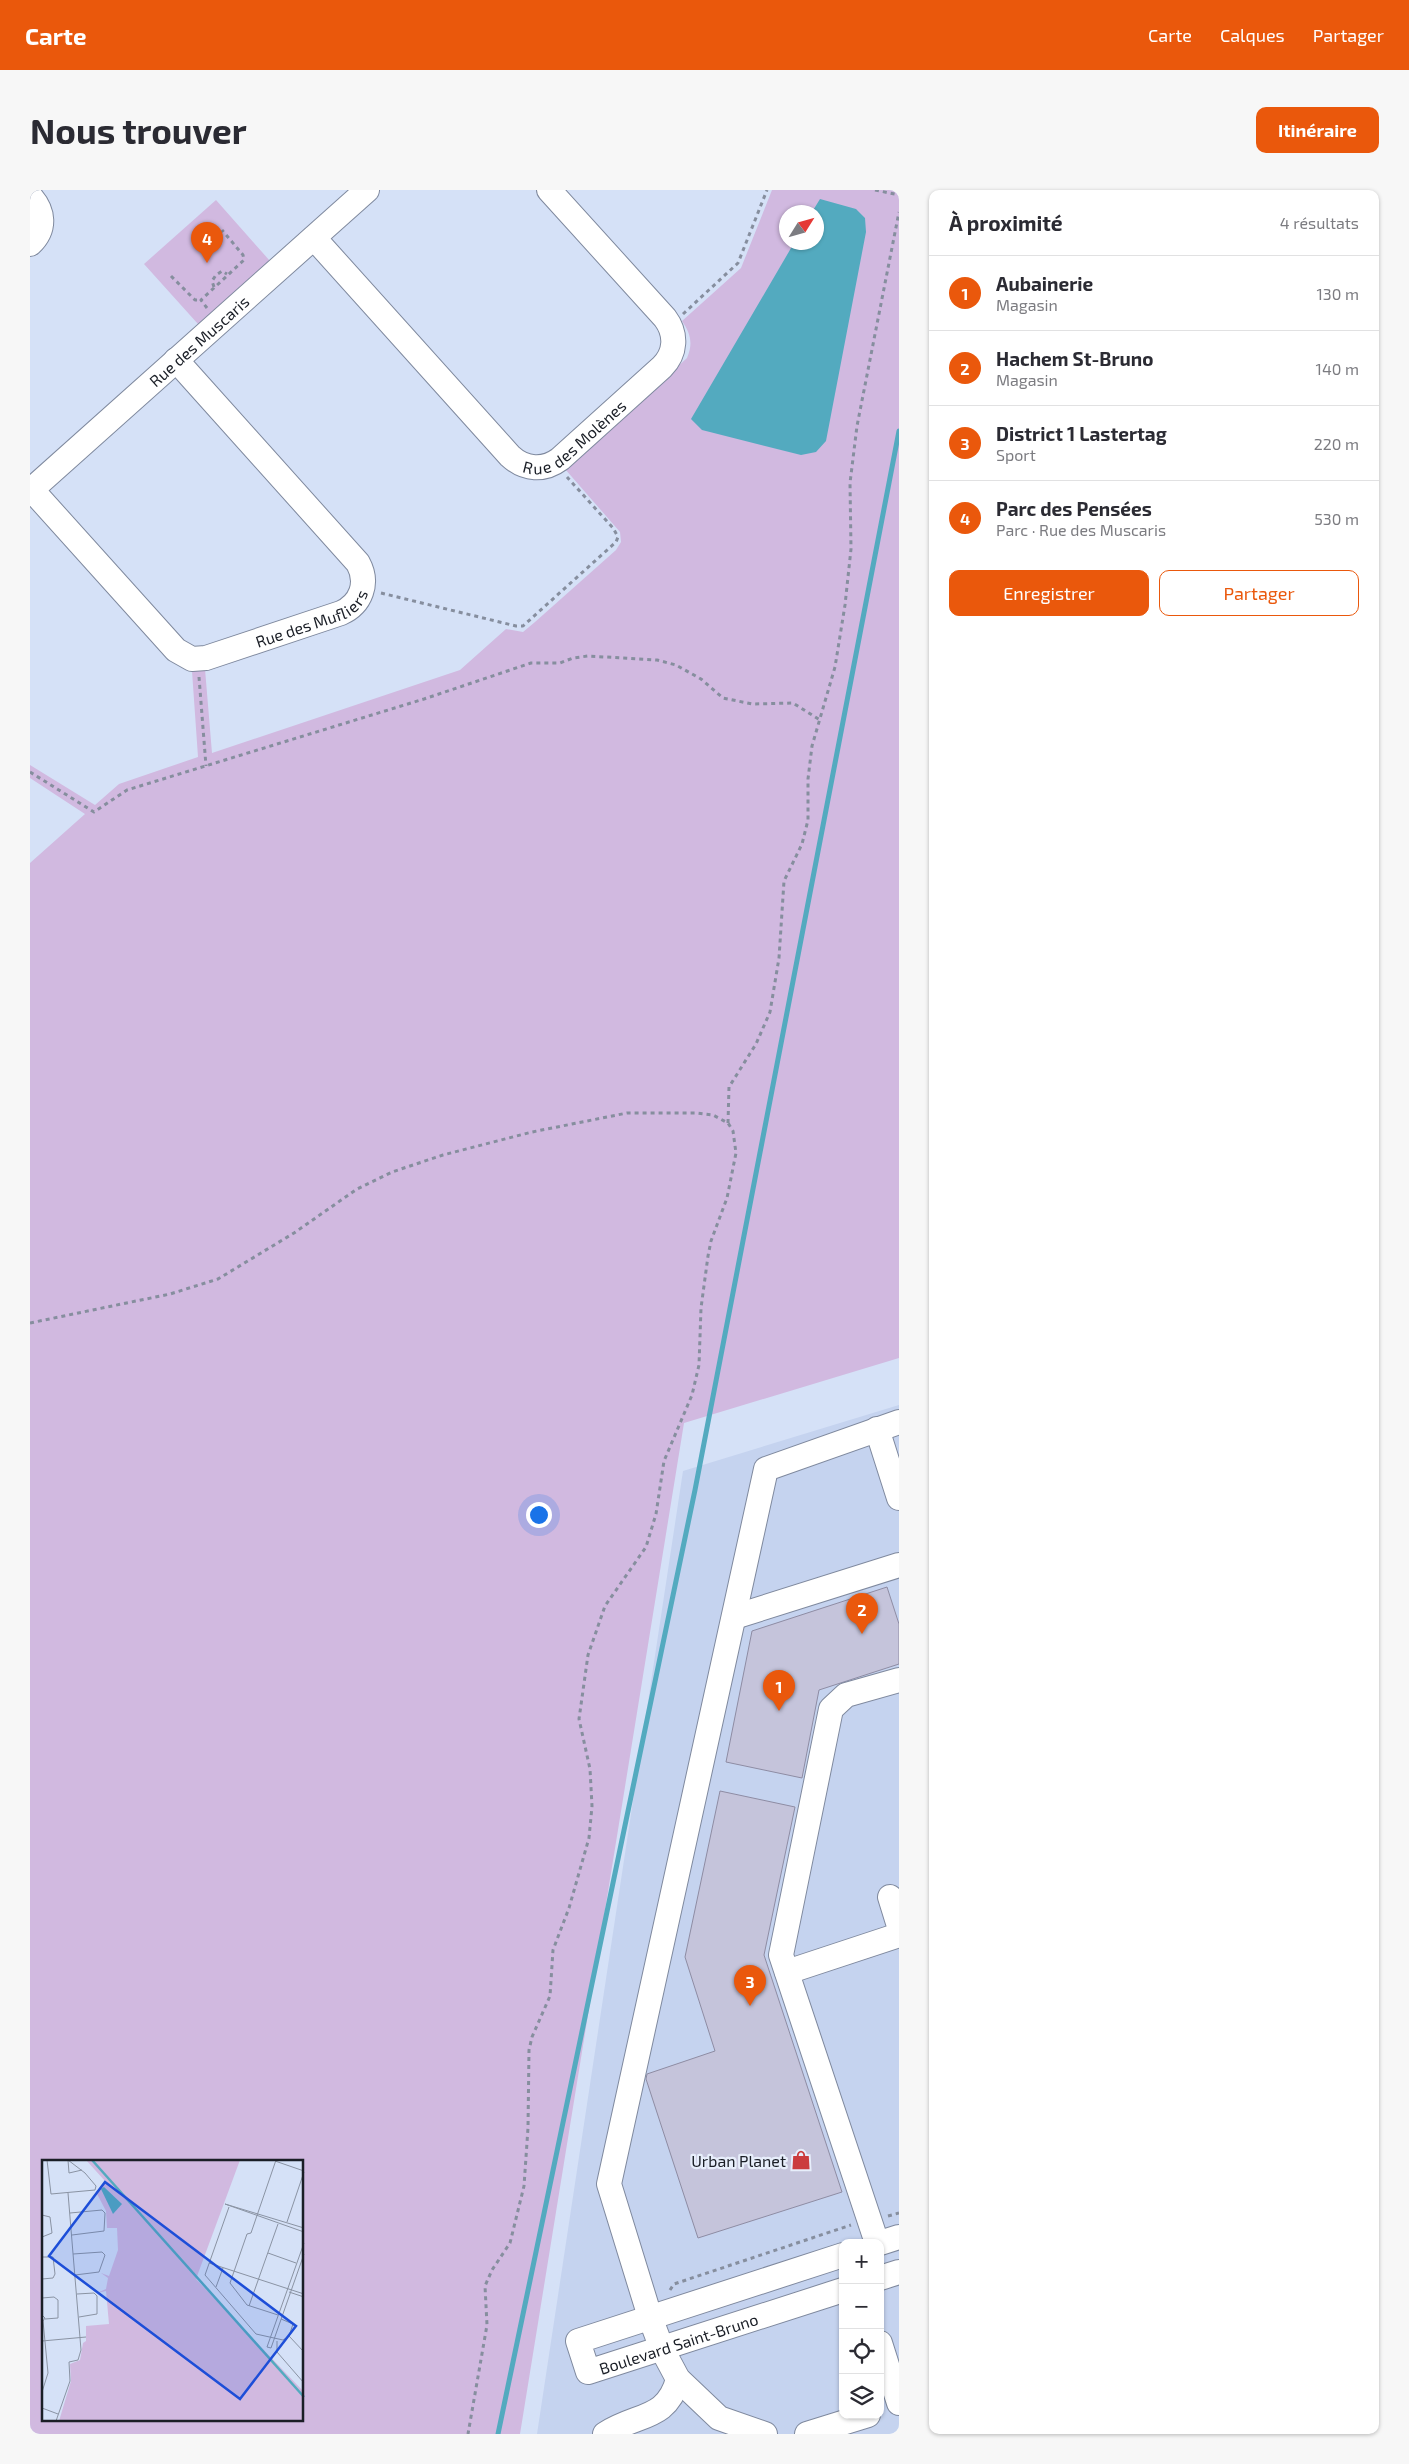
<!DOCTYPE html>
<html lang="fr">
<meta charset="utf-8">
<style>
:root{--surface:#fff;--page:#f7f7f7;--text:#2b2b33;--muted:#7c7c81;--line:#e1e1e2;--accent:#ea580c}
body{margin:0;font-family:"Exo 2",sans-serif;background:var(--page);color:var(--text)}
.controls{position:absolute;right:15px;bottom:15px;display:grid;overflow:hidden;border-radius:10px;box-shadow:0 1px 4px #0004}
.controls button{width:45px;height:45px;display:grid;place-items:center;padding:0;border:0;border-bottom:1px solid var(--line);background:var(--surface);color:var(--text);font:25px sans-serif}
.compass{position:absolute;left:749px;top:15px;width:45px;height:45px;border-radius:50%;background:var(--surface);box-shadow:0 1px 4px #0004;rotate:53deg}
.you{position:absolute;left:508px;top:1324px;width:18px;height:18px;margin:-12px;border:4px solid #fff;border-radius:50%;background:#1a73e8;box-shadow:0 0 0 8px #1a73e833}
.badge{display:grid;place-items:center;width:32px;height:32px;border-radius:50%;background:var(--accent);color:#fff;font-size:16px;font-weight:700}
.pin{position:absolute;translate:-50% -41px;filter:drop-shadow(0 1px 2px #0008)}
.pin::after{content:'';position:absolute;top:26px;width:18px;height:15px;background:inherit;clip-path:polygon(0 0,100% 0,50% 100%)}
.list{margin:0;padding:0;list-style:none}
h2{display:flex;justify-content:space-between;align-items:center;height:65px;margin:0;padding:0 20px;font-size:21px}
h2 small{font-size:16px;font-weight:400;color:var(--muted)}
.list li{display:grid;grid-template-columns:32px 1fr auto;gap:15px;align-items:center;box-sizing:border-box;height:75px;padding:0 20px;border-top:1px solid var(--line)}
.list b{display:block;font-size:19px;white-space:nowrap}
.list p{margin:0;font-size:16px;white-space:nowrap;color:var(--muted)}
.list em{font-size:16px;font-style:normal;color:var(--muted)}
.actions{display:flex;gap:10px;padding:15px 20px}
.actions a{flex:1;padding:11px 0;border:1px solid var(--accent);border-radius:10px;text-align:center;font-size:18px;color:var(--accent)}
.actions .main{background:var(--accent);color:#fff}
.icon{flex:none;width:28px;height:28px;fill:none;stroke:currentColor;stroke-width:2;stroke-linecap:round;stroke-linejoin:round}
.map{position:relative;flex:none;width:869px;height:2244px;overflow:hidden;border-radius:10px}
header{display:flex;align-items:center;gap:30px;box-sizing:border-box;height:70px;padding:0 25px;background:var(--accent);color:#fff}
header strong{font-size:24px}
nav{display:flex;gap:28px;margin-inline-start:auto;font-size:18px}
.intro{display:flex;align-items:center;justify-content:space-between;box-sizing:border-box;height:120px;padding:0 30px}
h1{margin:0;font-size:35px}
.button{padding:12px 22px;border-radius:10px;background:var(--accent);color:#fff;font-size:18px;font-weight:700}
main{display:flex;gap:30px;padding:0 30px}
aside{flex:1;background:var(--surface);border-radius:10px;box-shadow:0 1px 4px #0004}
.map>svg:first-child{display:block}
.built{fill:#c5d3ef;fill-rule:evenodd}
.green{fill:#d1b9e0;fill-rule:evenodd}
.water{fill:#53aabf}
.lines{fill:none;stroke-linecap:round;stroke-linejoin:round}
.stream{stroke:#53aabf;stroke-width:5}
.building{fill:#c5c4db;stroke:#8e8ca3}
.minor-casing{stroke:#7f899e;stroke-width:26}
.path{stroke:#868e9e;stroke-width:3;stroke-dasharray:4 4;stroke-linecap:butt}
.minor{stroke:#fff;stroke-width:24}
.labels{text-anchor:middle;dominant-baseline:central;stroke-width:4.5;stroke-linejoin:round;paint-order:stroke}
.street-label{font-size:16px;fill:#1a1e26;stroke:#e7eefb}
.poi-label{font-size:16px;fill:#1a1e26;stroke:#e7eefb;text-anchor:end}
.inset-river{fill:none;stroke:#53aabf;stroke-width:2.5}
.inset-road{fill:none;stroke:#8a93a3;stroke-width:1}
.view{fill:#1d4ed8;fill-opacity:0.15;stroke:#1d4ed8;stroke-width:2.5}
.inset-edge{fill:none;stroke:#1a1e26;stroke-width:2.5}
</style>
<header>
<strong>Carte</strong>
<nav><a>Carte</a><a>Calques</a><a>Partager</a></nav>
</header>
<div class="intro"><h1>Nous trouver</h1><a class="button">Itinéraire</a></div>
<main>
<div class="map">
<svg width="869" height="2244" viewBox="0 0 869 2244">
<rect width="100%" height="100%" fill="#d5e1f7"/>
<path class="built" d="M869 1215V2244H507L653 1281ZM813 2053H850V2225H813Z"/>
<path class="green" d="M742 0H869V1168L654 1233 490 2244H0V673L55 624 0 588V575L65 615 89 594 168 567 162 481 175 479 182 563 430 480 476 439 493 442 505 432 586 360 591 352 590 342 535 279 657 168C663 154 661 144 652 131L711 78ZM756 22H786V52H756ZM14 1972H272V2230H14Z
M186 10 240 71 168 134 114 74Z"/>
<path class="water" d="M790 9 826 19 835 28 836 42 796 251 786 262 771 265 672 240 661 229 764 53 786 52V22H782Z"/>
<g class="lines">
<path class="stream" d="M468 2244 665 1300 869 241"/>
</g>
<path class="building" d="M857 1397 869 1434V1474L789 1500 772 1588 696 1572 722 1441Z
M690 1601 765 1617 734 1765 812 2002 668 2048 616 1889 617 1884 685 1861 655 1767Z"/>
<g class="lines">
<defs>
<g id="minor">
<path d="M0 6C14 21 16 39 0 54"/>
<path id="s1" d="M284 48 480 266C495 280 514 281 530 269L632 177C646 163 647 144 635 128L519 0"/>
<path id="s2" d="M2 300 146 460 162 469 176 468 311 423C331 414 339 393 328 373L146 170"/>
<path id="s3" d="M0 301 337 0"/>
<path d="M847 1239 869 1308"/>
<path d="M704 1427 869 1375"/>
<path d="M860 1707 869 1736"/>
<path d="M757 1782 869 1745"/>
<path d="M847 2053 751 1765 801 1519 816 1505 869 1490"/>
<path d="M850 2053 869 2047"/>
<path id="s4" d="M813 2065 548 2151 558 2182 813 2100"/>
<path d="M850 2088 869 2082"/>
<path d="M850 2153 869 2213"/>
<path d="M575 2244C607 2223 637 2231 648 2189"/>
<path d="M735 2244 689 2228 648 2189 632 2159 620 2127 579 1994 736 1279 869 1232"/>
<path d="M777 2244 838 2225"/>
</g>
</defs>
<use href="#minor" class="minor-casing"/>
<path class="path" d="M845 0 869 5
M141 86 165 110H171
M184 97 182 91 186 85 192 81 197 84
M177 118 171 110 214 70 213 65 192 40
M653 124 708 73 737 0
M351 403 486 436H493L586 352 588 347 583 338 537 287
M169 487 176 576
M0 582 64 622 97 600 394 509 501 473H530L543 468 558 466 627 470 646 475 671 489 693 508 722 514 763 513 790 530
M698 933 699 897 726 854 740 822 749 768 754 691 772 654 778 630V589L782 556 805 477 815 415 821 359 820 293 827 236 869 22
M0 1133 140 1104 188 1089 264 1043 327 999 362 982 413 965 502 942 597 923H666L683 925 698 933 703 941 706 963 697 1008 681 1051 678 1066 671 1118 669 1175 662 1205 634 1271 626 1324 616 1357 575 1416 558 1465 549 1529 560 1579 562 1616 559 1648 539 1718 523 1760 520 1806 502 1847 499 1860 498 1938 494 1996 480 2053 462 2080 455 2096 457 2135 438 2244
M858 2026 869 2023
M640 2100 644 2094 821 2035"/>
<use href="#minor" class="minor"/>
</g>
<defs>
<symbol id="shop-bare" viewBox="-9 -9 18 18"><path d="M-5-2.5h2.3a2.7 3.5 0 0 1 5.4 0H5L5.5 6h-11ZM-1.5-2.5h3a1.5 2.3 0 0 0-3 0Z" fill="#cb3c3e" stroke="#e7eefb" stroke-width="2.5" paint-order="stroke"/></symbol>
</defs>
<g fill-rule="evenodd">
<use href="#shop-bare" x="757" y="1956" width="28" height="28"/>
</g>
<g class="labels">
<g class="street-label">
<text stroke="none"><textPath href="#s3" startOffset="226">Rue des Muscaris</textPath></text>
<text stroke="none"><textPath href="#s1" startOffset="371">Rue des Molènes</textPath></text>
<text stroke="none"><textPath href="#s2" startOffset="361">Rue des Mufliers</textPath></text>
<text stroke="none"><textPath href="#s4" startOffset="406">Boulevard Saint-Bruno</textPath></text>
</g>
<g class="poi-label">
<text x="756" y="1970">Urban Planet</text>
</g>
</g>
<g transform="translate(12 1970)">
<rect width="261" height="261" fill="#d5e1f7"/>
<path d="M44 0H198L154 119 261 231V261H17L29 221 28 204 38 200 41 183 44 181V166L67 164 64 131 55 133 64 129 66 118 59 113 67 116 76 90 75 68H65L64 51 54 32 63 21Z" fill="#d1b9e0"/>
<path d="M62 27 80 44 71 54 59 29Z" fill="#53aabf"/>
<path class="inset-river" d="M50 0 262 237"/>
<path class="inset-road" d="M5 0 9 34 53 30 54 26 43 13 26 0M26 0 27 13 40 10M234 0 209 73 205 74 188 123 205 145 236 155M233 1 262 11M187 47 163 115 214 174 241 180 247 176 251 164 239 159M28 53 60 50 63 53 62 71 30 75M0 55 8 57 10 73 0 77M245 62 262 12M262 68 183 44 262 72M262 83 225 187 229 188 262 94M226 93 254 103M31 94 60 92 63 95 57 112 33 115M0 97H11L13 114 11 118 0 119M167 103 262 134M174 127 181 108M247 132 262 137M35 134 52 133 55 136V154L37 157M0 138 12 137 16 140V158L3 159M207 146 236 64M0 155 3 158 1 161 6 213 0 232M247 176 262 192M0 181 44 177M235 181V192L262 223M0 248 16 254M14 261 28 221 27 202 36 200 39 190 26 33"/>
<path class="view" d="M63 22 254 166 198 239 7 96Z"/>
<rect width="261" height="261" class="inset-edge"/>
</g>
</svg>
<div class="controls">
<button>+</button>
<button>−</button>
<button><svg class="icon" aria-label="locate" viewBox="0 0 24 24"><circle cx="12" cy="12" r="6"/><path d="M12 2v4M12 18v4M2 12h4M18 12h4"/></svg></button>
<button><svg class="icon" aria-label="layers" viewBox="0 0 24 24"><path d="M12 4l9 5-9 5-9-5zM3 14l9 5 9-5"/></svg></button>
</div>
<svg class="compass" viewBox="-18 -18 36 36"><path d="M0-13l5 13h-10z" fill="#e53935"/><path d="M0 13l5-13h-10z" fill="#7c7c81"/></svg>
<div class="you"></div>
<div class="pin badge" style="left:749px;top:1521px">1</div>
<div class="pin badge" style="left:832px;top:1444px">2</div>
<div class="pin badge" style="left:720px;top:1816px">3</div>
<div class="pin badge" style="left:177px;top:73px">4</div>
</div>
<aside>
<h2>À proximité<small>4 résultats</small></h2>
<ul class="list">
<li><span class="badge">1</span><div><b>Aubainerie</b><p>Magasin</p></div><em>130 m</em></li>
<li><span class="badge">2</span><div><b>Hachem St-Bruno</b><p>Magasin</p></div><em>140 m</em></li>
<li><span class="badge">3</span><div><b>District 1 Lastertag</b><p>Sport</p></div><em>220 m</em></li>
<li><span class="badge">4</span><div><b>Parc des Pensées</b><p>Parc · Rue des Muscaris</p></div><em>530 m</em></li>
</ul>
<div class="actions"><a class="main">Enregistrer</a><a>Partager</a></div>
</aside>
</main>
